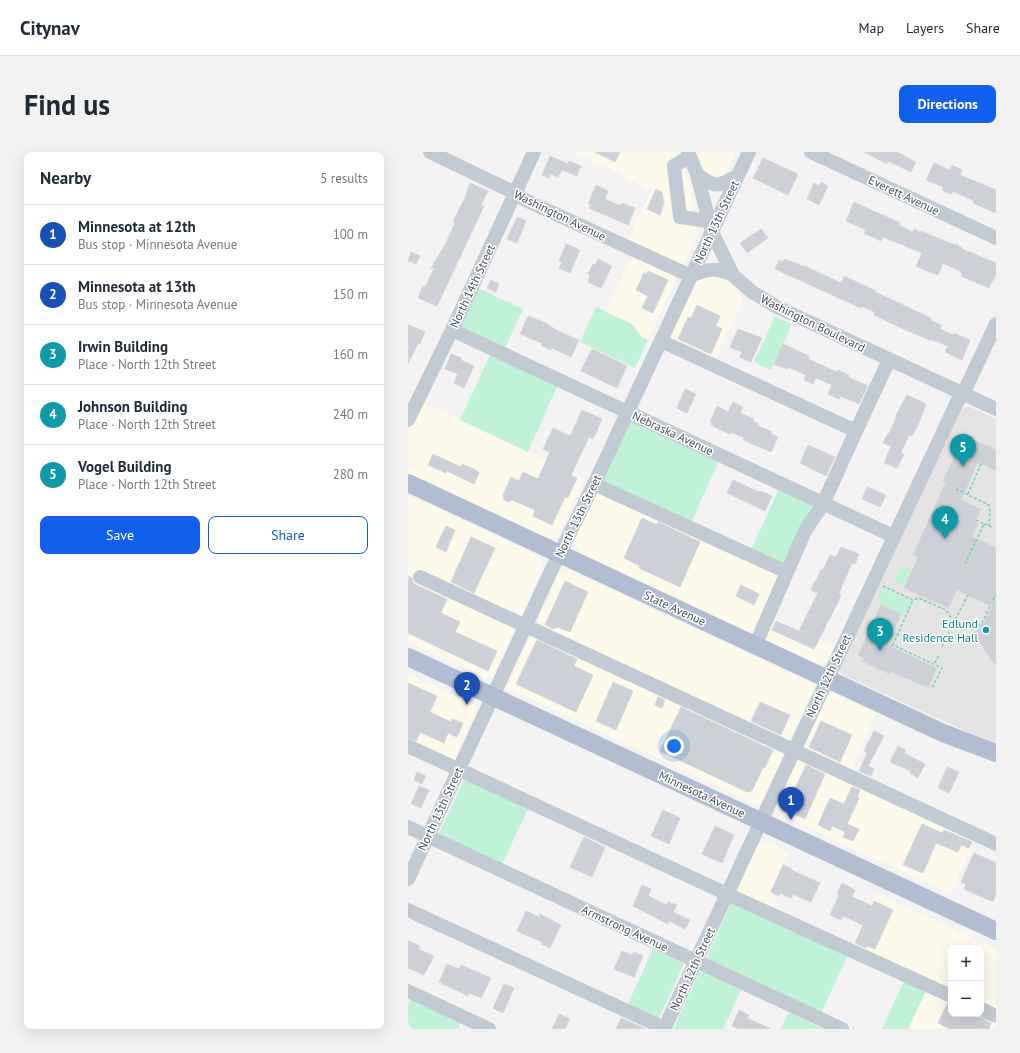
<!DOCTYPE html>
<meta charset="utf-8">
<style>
:root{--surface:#fff;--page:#f2f2f3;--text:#1f2937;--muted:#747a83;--line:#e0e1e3;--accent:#125eed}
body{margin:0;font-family:"PT Sans",sans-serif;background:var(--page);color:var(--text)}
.controls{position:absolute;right:12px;bottom:12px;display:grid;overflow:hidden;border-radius:8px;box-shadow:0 4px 16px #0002}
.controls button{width:36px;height:36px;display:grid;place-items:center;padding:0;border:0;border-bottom:1px solid var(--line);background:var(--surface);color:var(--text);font:20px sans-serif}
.you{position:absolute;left:266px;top:594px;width:14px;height:14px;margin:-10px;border:3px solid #fff;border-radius:50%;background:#1a73e8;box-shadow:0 0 0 6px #1a73e833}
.badge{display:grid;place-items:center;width:26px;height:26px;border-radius:50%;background:var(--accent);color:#fff;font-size:13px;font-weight:700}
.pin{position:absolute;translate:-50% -33px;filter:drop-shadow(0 1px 2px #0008)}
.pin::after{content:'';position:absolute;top:21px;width:14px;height:12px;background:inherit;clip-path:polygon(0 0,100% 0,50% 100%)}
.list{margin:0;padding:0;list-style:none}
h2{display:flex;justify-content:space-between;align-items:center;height:52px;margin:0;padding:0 16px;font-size:17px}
h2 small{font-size:13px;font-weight:400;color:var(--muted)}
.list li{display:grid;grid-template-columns:26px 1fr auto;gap:12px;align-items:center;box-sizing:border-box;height:60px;padding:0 16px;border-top:1px solid var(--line)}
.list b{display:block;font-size:15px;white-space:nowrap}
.list p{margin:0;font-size:13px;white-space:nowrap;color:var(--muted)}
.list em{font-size:13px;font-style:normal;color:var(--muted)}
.actions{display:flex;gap:8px;padding:12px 16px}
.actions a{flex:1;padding:9px 0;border:1px solid var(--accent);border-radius:8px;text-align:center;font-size:14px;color:var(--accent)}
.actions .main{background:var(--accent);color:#fff}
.map{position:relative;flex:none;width:588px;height:877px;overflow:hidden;border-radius:8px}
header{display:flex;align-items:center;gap:24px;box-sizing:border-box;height:56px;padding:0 20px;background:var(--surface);border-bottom:1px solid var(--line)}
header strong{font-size:19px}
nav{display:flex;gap:22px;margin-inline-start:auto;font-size:14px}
.intro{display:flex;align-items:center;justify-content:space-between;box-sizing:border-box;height:96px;padding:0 24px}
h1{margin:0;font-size:28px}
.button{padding:10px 18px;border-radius:8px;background:var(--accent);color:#fff;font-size:14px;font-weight:700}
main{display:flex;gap:24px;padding:0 24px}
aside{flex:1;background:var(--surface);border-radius:8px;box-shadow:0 4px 16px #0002}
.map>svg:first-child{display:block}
.commercial{fill:#fdfaec}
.education{fill:#e5e3e3}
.green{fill:#c0f2d8}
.building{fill:#cdd0d6;stroke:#d5d7dd}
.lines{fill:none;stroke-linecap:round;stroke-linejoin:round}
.path{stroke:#76d2ad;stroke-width:1.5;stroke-dasharray:3 2;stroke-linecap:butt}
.minor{stroke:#c2cad3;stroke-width:14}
.major{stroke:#b1bed1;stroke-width:18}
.culture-dot{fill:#0f9aa8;stroke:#fff;stroke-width:1.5}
.labels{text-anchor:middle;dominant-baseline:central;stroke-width:3;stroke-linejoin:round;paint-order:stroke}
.street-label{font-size:12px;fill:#485360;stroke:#fff}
.culture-label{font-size:12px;fill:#0d838f;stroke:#fff;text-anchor:end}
</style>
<header>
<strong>Citynav</strong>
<nav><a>Map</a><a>Layers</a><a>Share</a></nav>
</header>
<div class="intro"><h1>Find us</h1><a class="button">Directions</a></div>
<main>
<aside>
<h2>Nearby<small>5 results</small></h2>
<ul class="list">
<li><span class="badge" style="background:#1a4fb4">1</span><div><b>Minnesota at 12th</b><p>Bus stop · Minnesota Avenue</p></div><em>100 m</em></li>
<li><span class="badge" style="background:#1a4fb4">2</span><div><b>Minnesota at 13th</b><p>Bus stop · Minnesota Avenue</p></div><em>150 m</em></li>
<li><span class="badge" style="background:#0f9aa8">3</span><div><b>Irwin Building</b><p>Place · North 12th Street</p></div><em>160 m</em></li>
<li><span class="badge" style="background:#0f9aa8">4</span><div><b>Johnson Building</b><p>Place · North 12th Street</p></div><em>240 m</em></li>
<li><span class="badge" style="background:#0f9aa8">5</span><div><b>Vogel Building</b><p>Place · North 12th Street</p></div><em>280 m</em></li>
</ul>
<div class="actions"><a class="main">Save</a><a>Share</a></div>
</aside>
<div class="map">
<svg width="588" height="877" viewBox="0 0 588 877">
<rect width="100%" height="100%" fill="#f4f2f2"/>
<path class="commercial" d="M168 0H271L281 32 289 77 288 86 276 112 272 114 219 90 243 39 203 17Z
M290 0H328L315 28 297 23Z
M225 103 266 123 268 128 240 188 234 185 224 172 197 160Z
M304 123 314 126 320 129 336 146 306 210 259 188 285 133 291 127Z
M14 250 177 326 151 382 146 385H139L130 381 0 321V280Z
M190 338 381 423 363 465 426 494 419 510 416 513H412L405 510 172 401 169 395 167 389 169 383Z
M0 343 131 404 133 408 135 411 132 422 84 525 82 526H78L0 490Z
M161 418 403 531 406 538 404 541 353 650 347 651 343 650 102 537 100 532 143 442V436L148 425 152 420Z
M0 522 67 553 69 557 44 610 0 590Z
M424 541 468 561 442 621 392 598 419 543Z
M389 604 568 687 542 742 369 661 366 656Z
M355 688 381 700 361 743 370 747 364 760 327 743 351 691Z
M468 741 588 797V861L573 854V796H543V841L443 796Z
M518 839 543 851V862H567L588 871V877H500Z"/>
<path class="education" d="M555 255H562L588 267V593L435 523 431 518 551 258Z"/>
<path class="green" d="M67 135 115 157 97 196 53 176Z
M188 155 224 172 234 185 240 188 227 216 172 190Z
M367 164 384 172 363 218 346 210Z
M82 203 149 235 120 300 52 268Z
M223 269 311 309 282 373 199 334 195 328 221 271Z
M371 337 410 355 378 416 342 400Z
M497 414 504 417 496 435 486 430 492 416Z
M475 436 503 449 496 463 469 450Z
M58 624 122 653 94 712 30 683Z
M324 749 440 803 413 861 301 809 299 805Z
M245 797 276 812 249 870 218 856Z
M295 820 333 838 315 877H265L291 821Z
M496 829 518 839 500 877H474Z
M2 848 53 871 50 877H0V853Z
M381 860 416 877H373Z"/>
<path class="building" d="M187 0H212L207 10Z
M456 0H489L508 10 503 20 480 9 479 12Z
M142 4 160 12 161 9 173 14 169 24 154 18 150 25 143 22 141 26 134 23Z
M355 6 390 22 380 43 345 26Z
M526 11 542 18 544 13 554 18 552 23 588 38V61L565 51 566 49 545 39 543 42 534 38 535 35 518 28Z
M413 30 420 34 411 53 399 47 406 31 411 34Z
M62 31 80 39 73 53 76 54 29 154 10 146 15 134 17 135 26 117 23 116 37 93 47 71 45 70 59 41H58Z
M188 33 200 39 197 47 212 54 214 51 227 56 220 73 181 56 183 53 180 52Z
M248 37 254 40 256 51 252 63 239 57Z
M446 50 492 71 491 73 505 80 506 77 512 80 513 79 547 93 548 92 554 96V97L588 111V122L581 136 553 124 554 121 552 119 535 111 530 123 519 119 508 114 514 101 475 85 473 89 456 81 458 78 438 69Z
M109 65 118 69 109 91 99 87Z
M353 77 360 86 339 101 332 91Z
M158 92 172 98 162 121 151 116 154 110 151 109Z
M3 100 12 104 8 112 0 109Z
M190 107 204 114 193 136 180 130 182 124 180 122 185 112 187 113Z
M377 107 397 115V114L433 131 436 124 468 139 467 140 523 166 522 168 533 173 532 177 545 183 546 181 562 188 554 208 537 200 540 194 522 187V188L498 178 466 163 467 160 453 154V156L367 117 371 108 375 110Z
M240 119 260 128 245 161 234 156 240 144 228 138 236 121 238 122Z
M83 128 91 132 88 140 79 136Z
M289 153 312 164 308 174 314 177 303 202 270 187 280 165 283 166Z
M120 164 140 172V173L152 180 171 188 163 205 144 196 143 198 133 193 134 191 112 182Z
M0 173 17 180 12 192 10 191 0 212Z
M330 177 354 186 343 210 332 205 334 200 322 195Z
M375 192 401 204 400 207 429 220 430 218 441 223 440 225 460 234 451 252 432 244 431 247 420 242 424 233 408 226 405 232 396 228 398 223 380 215 379 217 366 212Z
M184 197 219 214 209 236 173 219Z
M43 202 53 206V208L66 214 56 236 46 231 50 222 37 217Z
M277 237 288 242 279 261 269 256Z
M499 243 518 252 510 273 504 284 501 283 493 301 496 302 489 316 476 311 483 294 475 291 480 281 481 282 489 264 488 263Z
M325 250 335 255 332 261 346 267 345 269 350 272 349 273 364 280 363 282 370 285 363 300 335 288 336 286 323 280 322 282 303 273 304 271 302 270 309 254 320 260Z
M174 258 194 267 185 287 181 285 163 323 169 326 160 346 157 345 144 373 125 364 127 358 104 348 101 350 96 348 95 343 103 325 111 329 115 320 130 327 142 300 135 297 145 276 162 284Z
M555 283 588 298V319L570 310 553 348 573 357 567 370 570 372 564 385 588 396V514L565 481 572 476 571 474 576 471 584 455 549 438 540 456 496 436 510 405 505 403 538 330 535 329 550 298 548 297Z
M400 293 427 305 418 324 392 311Z
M25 302 53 315 54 312 70 319 71 321 66 332 39 319 38 321 20 313Z
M325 328 351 340 352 339 364 344 357 359 319 341Z
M459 335 478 343 472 355 454 347Z
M234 366 249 373 250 370 292 390 272 435 231 416 232 414 216 406Z
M38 374 47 378 38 400 28 395Z
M63 385 87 396 66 441 43 430Z
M433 395 451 402 447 412 444 411 431 441 433 442 430 450 406 497 364 478 368 469 391 479 410 441 403 438 407 429H408L413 417 415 418 422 403 428 405Z
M0 424 4 426 5 430 8 433 39 447 33 461 52 470 47 480 89 499 80 519 0 481Z
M157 429 180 440 162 480 150 475 145 477 137 473Z
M333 433 351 442 346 453 328 444Z
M473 453 493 462 479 493 529 516 520 536 484 520 482 522 454 509 456 506 450 503Z
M129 488 169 507 166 514 185 523 168 560 108 532Z
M205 530 225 539 208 578 188 569Z
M0 531 29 544 22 560 43 570 44 567 55 571 49 585 40 581 36 591 12 580 8 589 0 586Z
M250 545 257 548 254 556 247 553Z
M352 550 382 563 373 583 343 569Z
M273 555 365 598 357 616 355 615 344 639 339 640 252 599Z
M413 569 444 583 432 610 401 595Z
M466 579 476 584 460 614 466 617 463 624 451 619 459 601 456 599Z
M490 594 498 598 496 601 517 612 510 626 502 621 503 619 482 610Z
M398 613 417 622 397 667 377 658Z
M539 615 551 620 541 641 530 636Z
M9 620 18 624 14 632 6 628Z
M11 634 21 638 13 656 3 652Z
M444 635 452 638 449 645 451 646 439 672 451 677 445 689 435 685 437 680 424 674 422 679 410 673 422 646 436 652Z
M255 658 272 666 261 692 243 684Z
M514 672 534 681 536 678 564 690 561 696 553 693 550 700 528 691 515 721 495 713Z
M307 674 326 683 314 711 294 702Z
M176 685 197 695 184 725 162 715Z
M566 701 588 711V742L585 750 556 737 558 732 553 730Z
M375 713 384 717 383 718 412 731 403 750 385 742 383 746 372 741 371 744 363 740Z
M434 731 447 738 444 745 464 754 466 749 485 758 467 797 459 794 458 796 447 791 455 773 435 764 433 768 422 763 431 743 429 742Z
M234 733 243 737 240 744 259 753 260 750 269 753 265 760 282 768 277 777 261 769 260 772 225 754Z
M118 759 131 765 132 762 153 773 142 796 133 792 134 790 109 779Z
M0 789 12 794 10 797 26 804 16 823 0 816Z
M214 799 224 803 226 800 235 804 226 825 206 817Z
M39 812 51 817 53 813 83 826 73 846 61 841 60 844 31 830Z
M96 832 106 836 95 861 85 856Z
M539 852H543V862H566L583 871 581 877H542L530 871Z
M331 858 341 863 339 866 363 877H331L324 874Z
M151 862 162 867 157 877H144Z
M213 866 238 877H208Z"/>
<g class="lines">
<path class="path" d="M548 337 581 353 582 359 581 374
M560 342 573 312
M576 372 584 375
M557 412 576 372 568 368
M475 434 505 448 511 446 538 458 546 470 557 477 567 476 574 471 582 454
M585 448 588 442
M545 472 560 443
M485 493 505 448
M483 494 485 493 534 516 524 536
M534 495 541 480
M527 511 531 502"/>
<path class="minor" d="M22 0 107 41 117 48 283 124
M280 0 289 22 304 80 325 123 344 140 369 155 588 257
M403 0 588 86
M282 4 266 14 272 65 301 69
M289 22C306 36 310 35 329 24
M283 124C299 117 308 115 325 123
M44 178 485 384
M253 189 448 279 415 352 397 379 347 494
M0 268 44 178 126 0
M448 279 481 208
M186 332 379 420
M12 425 588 692
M0 594 319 742 543 844
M0 675 434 877
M0 727 143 419 186 332 341 0
M0 758 256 876
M0 839 81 877
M573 857 588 864
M256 877C354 668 450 458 549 250L555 242 588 172"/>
<path class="major" d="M0 331 535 581 588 601
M0 505 588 779"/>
</g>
<circle class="culture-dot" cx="578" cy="478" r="4"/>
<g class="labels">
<g class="street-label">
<text transform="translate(496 43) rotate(25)">Everett Avenue</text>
<text transform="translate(152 63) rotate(26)">Washington Avenue</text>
<text transform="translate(308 70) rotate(-65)">North 13th Street</text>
<text transform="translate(64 134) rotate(-65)">North 14th Street</text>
<text transform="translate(405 171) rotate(26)">Washington Boulevard</text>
<text transform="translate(265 281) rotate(25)">Nebraska Avenue</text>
<text transform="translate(170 364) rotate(-64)">North 13th Street</text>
<text transform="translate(267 456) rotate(25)">State Avenue</text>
<text transform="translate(420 524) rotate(-65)">North 12th Street</text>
<text transform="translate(294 642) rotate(25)">Minnesota Avenue</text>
<text transform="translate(32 657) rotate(-65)">North 13th Street</text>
<text transform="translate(217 776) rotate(25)">Armstrong Avenue</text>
<text transform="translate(284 817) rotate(-65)">North 12th Street</text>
</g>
<g class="culture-label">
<text x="570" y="471">Edlund<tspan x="570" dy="14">Residence Hall</tspan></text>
</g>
</g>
</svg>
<div class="controls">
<button>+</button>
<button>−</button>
</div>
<div class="you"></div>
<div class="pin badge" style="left:383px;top:668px;background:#1a4fb4">1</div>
<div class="pin badge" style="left:59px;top:553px;background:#1a4fb4">2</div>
<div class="pin badge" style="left:472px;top:499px;background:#0f9aa8">3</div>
<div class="pin badge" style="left:537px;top:387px;background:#0f9aa8">4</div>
<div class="pin badge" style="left:555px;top:315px;background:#0f9aa8">5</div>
</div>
</main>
